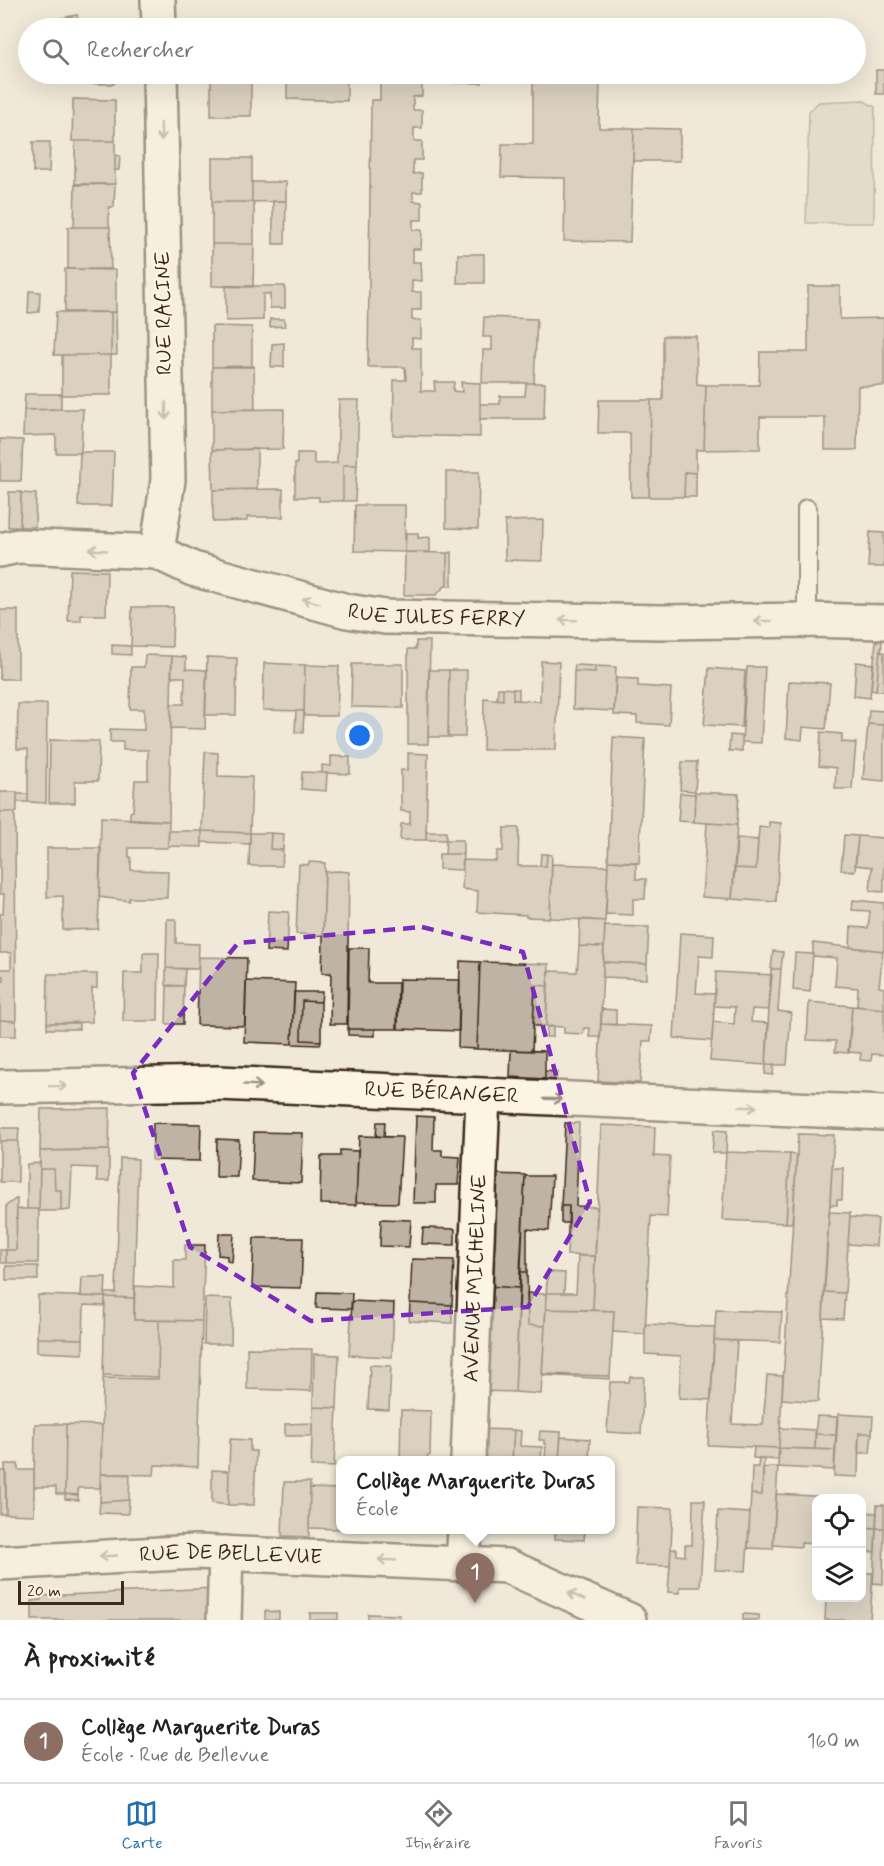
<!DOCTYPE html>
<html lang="fr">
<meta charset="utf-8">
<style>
:root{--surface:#fff;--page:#f6f6f6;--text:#202124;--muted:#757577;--line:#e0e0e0;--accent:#1f6fb2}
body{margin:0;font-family:Mynerve,sans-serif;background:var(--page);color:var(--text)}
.controls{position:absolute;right:18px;bottom:18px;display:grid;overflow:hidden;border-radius:12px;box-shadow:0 6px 24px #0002}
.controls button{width:54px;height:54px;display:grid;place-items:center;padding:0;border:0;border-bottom:2px solid var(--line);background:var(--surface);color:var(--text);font:30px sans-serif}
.scale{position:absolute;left:18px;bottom:15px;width:106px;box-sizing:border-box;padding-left:6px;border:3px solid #3b2a1e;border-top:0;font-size:16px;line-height:21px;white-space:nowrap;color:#3b2a1e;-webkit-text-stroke:4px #fcf5e5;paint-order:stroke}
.you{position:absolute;left:360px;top:736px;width:21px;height:21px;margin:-15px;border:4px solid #fff;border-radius:50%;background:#1a73e8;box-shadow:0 0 0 9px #1a73e833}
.badge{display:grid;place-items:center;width:39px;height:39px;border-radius:50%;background:var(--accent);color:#fff;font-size:20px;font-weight:700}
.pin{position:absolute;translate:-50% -50px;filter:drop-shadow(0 2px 3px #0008)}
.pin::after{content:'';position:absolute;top:32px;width:21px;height:18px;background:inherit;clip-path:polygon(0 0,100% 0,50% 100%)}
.popup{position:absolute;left:336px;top:1456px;width:279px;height:78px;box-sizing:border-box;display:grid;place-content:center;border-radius:12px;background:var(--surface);filter:drop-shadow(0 2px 4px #0005);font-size:20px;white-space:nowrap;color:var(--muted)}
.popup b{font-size:22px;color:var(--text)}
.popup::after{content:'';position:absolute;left:50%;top:100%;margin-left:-12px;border:12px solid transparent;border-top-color:var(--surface)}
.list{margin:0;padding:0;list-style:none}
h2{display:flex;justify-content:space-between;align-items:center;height:78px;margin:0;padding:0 24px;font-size:26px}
h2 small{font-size:20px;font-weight:400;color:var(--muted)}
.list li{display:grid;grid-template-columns:39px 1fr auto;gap:18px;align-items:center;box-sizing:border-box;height:84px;padding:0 24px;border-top:2px solid var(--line)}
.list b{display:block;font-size:22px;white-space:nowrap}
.list p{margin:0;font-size:20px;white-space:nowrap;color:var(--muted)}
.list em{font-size:20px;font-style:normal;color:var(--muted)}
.icon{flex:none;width:33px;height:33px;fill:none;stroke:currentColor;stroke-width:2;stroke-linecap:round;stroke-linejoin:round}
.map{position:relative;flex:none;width:884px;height:1620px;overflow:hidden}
.search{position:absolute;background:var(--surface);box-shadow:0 6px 24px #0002;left:18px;right:18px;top:18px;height:66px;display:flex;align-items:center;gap:15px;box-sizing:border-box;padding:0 21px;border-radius:33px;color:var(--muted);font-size:22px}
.sheet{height:162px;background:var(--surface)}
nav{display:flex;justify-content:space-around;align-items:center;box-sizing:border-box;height:84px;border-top:2px solid var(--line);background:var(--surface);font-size:16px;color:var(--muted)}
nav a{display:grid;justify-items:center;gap:3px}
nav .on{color:var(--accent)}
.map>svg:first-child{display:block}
.green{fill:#d2c9ba;stroke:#867a6c;stroke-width:1.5}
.building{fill:#beb3a4;stroke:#3b2a1e;stroke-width:1.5}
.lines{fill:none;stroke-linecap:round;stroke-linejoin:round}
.lane-casing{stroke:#3b2a1e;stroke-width:22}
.street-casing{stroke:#3b2a1e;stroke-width:38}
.lane{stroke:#fcf5e5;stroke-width:18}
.street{stroke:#fcf5e5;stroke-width:33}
.oneway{stroke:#9c9082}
.marked{fill:none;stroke:#7b2cbf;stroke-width:4.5;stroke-dasharray:12 8;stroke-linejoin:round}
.labels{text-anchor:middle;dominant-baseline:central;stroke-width:4.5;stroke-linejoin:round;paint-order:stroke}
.street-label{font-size:21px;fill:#3b2a1e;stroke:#fcf5e5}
</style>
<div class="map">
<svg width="884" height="1620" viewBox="0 0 884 1620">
<rect width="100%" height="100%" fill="#f0e9d9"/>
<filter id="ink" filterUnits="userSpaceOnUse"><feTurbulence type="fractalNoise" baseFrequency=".0167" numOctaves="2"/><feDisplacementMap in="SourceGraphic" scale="12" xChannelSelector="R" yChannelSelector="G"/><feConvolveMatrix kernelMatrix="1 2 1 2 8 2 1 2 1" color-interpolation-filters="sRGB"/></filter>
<g filter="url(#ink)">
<path class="green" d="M862 100 875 107 874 223H806L809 111 819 102Z"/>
<path class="building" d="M77 15 80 28H64L57 19Z
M876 70H884V94H876Z
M64 74H114V84L64 83Z
M211 74H251V116H211Z
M287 74H347V101L287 99Z
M380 74H413V78H422V96L413 97V110H422V128H414V141H422V160H413V174L422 173V192H413V201L422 202V220H413V230H422L421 249H413V262H421L422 281 412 280V292H421V310H412V320H421V339L412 338V348H421V391H435L434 382H454L453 391 462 392 461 382 480 383V437L393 435 394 380H406L405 367H368L371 100H380Z
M453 74H482V83H453Z
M533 74H600L599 128H634L630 242 564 241 565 178 501 177 502 144H533Z
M73 99 115 100V141H72Z
M634 128 680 129V161H633Z
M75 141H115V184L75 185Z
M33 142H50L49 172H33Z
M115 155 120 156 119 170H115Z
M212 158H252V202H212Z
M252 182H286V201L252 202Z
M75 184H115L114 207H109V227H74Z
M273 201H286L285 244H273Z
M212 202H254V244H212Z
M68 227H110L111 269H68Z
M212 244H254L253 287 212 286Z
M458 254H484V283H457Z
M65 269 116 270V312L65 313Z
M226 286H285V308H270V294H263V320L226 321Z
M808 286H840V319L884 318V386H858L857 450H825V417H760V449L704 450 706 385H759L760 352H808Z
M29 291 40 292 39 312 28 313Z
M56 312H111V355H54Z
M111 312H116L117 355H111Z
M484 317 537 319 534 383H482L483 350H492V337H483Z
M270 319H284L285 326 270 327Z
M212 326 252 327V367H212Z
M663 336H696L697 384 706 385 704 450H696V473L685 472 684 497H649L651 400H663Z
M284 343V367H271L272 344Z
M62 355H111V395H62Z
M254 366 255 409 212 410V367Z
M526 383H545L544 419H480V404H500V396H525Z
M25 394H61V409L24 410Z
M339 400H359L357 465H343V501H319V497H295V464H297V453H314V464L337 463Z
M599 400H651L649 497H631L630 433H598Z
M61 409H83L81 453H56V435L23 436 24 410Z
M284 409 283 449 212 450V410Z
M0 439 23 440 21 481H0Z
M257 449V489L213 490 212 450Z
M80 452H114L112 506H78Z
M343 465H357L355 501H343Z
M446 472H479L478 529 446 528Z
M685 472 696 473V497H684Z
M283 489V517H247V521L213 522V490Z
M9 492H21L20 527H8Z
M21 493 36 494 35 527H20Z
M355 505H405V552L354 551Z
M543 520 542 561 505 560V521Z
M870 532 884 533V567H868Z
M406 533H418V538L430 537V552H405Z
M405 552 447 553V584L436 595H404Z
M452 552V586H445L447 584V553Z
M70 570 107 571 106 615H81V621H68Z
M132 607H173L172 647 131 646Z
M0 610H18V679H0Z
M416 641H430L428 744H408V649H416Z
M876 641H882L881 652 880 651 876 691 871 690Z
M112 645 131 646V655L112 654Z
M880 651 884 652V691H876Z
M145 655 172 656 169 821 130 820V812L133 811 135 780H148V750H123V742H110V729L144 730V709H130L131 667H144Z
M172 656 186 657V669L207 670 205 729 171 728V704H184L185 677H171Z
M207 657 237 658 236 715H205Z
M541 661 559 662 556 750H483L484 698 503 700V688L513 689V700L540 701Z
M856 662 873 664 870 698 854 696Z
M264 663 305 665 304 711 263 710Z
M352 664H403V708L351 707Z
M305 665 339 666 337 716H304Z
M575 665 595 666V672L574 671Z
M595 666 616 667 614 711 573 709 574 671 595 672Z
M747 667H765L761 743 742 742Z
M709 668 745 671 742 727 704 725Z
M429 670H449L448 737H428Z
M449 670H467L465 737H448Z
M616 678 638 679V686L671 688 669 725 637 723V716L614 715Z
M789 681 830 683 826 729 803 727 802 740 786 738Z
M498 688H503V700L497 699Z
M513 689H519V700H513Z
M18 704H47L46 803 28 802V749H17Z
M869 710 884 711V725L868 724Z
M296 711H304L303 733 295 732Z
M868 724 884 725V781L863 779Z
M821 732 842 734V742L856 743 852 789H835L836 768 819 766Z
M730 735 742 736V751H729Z
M613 737 645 739 639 863 608 861Z
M50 740 99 741 98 781H75V803H49Z
M205 752 218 753V776L252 777 250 833 202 831Z
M408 753 428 754 426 840H400L401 824H410V812L401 811V770H408Z
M331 756 350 757V774L322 773V765L331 766Z
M682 762H697L695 791 680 790Z
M302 772 327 773 326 791 301 789Z
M0 792H17V812H0Z
M695 792 739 794 737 825 694 822Z
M680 793 695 794 694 822 678 821Z
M17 794H28V802H17Z
M0 812H15L16 1021 0 1020V981H4L3 976H0V969H11V953H0V914H3L4 894H0Z
M101 817 169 821 168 848H129V857H131V870L168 871 167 898H129V901L99 897Z
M769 822 781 823 776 902 732 899 735 868 756 869 759 827 769 828Z
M707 823 737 825 732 899 702 897Z
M504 828H519L518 866H546L547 854 552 855 550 918 526 917V915L477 912 478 891 462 889 463 860 496 861 497 851H503Z
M169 831H202V847L168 846Z
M202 831 250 833V844L202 842Z
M426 832H446V840H426Z
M250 833H271L270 849 283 850 282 866H249Z
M271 833 284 834 283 850 270 849Z
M844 835 858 836 855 871 841 870Z
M858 836 884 838V892L870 891 872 867 855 865Z
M737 838 758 840 756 869 735 868Z
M446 840H463V854H445Z
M47 848H101L98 929 63 930V896L47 897Z
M439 854H463L462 870 439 869Z
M541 854H547L546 866H540Z
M608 861 636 862V879H646L645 899H633V915L606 914Z
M309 862 325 863 323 935 296 934 299 864 308 865Z
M552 864 608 866 605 921 550 918Z
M337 871 349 872 347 1024H330L331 973H322L325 872Z
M853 900 884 903V951L850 947 851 927 868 928 870 911 852 910Z
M268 911 289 912 287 952 266 951Z
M167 919H176V943L199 944 198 969 166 968Z
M580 919 605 921 604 947 579 946Z
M605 926 649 927 647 964 603 962Z
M680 933 714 935 713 957 699 956 696 993 715 994 712 1041 674 1038Z
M813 943 883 951 879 987 884 988V1009L857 1006 858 988 835 986 837 958 813 956Z
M579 946 604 947 600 1037H589L590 1028H584L583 1034 564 1033V1027L546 1026 548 971 577 972Z
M349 948H369L368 983H398L397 1029H348Z
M773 951 783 952 781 969H771Z
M143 953H159L158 1021H123L124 973H143Z
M795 953 813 954 810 992 793 990Z
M199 957 247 958 245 1026 197 1025Z
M460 961 480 962 477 1049 458 1048Z
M480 962 549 964 548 986 535 985 532 1051 477 1049Z
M603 962 647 964V979L603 977Z
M166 968 185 969 184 986 166 985Z
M771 969H781L778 1011 791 1013 787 1065H766Z
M716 972 772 975 769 1010 752 1009 751 1022 769 1023 766 1065 710 1061 713 1022 734 1024 735 1007 714 1006Z
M48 974H97V988H92V1022L47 1023Z
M399 979 460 980 459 1031 398 1029Z
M246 981 295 983 292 1044 244 1042Z
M535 985 548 986 546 1026H533Z
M167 986H184L183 1024H166Z
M294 992H322L321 1002 302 1001 301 1040 321 1041 320 1045 292 1044Z
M302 1001 321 1002V1041L301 1040Z
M809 1002 852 1006 849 1053 835 1052 836 1041 807 1040Z
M852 1006 884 1009V1055L872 1054 871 1061 860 1060 861 1053 848 1052Z
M602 1009 616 1010V1025L601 1024Z
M0 1020 16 1021V1036H0Z
M47 1023H79V1029H47Z
M601 1024 652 1026 651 1041H643L640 1083 598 1081Z
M547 1027H553V1037H546Z
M348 1029H375V1036L348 1035Z
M511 1050 545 1051V1079L510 1077Z
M774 1064 773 1075 765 1074 766 1065Z
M545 1071 557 1072 556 1080 545 1079Z
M110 1108 109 1150 40 1151 41 1109Z
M416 1116 434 1117 433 1150H442V1156L460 1157 458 1185H436V1203H413Z
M377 1122H385L384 1137 376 1136Z
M153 1123 201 1124 200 1161 152 1160Z
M565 1123H579L576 1206 597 1207 595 1256 567 1255 569 1206H561Z
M601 1125 655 1127 654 1156 670 1157 667 1217 651 1216 645 1334 613 1332 614 1311 593 1310Z
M0 1128H19L18 1141H0Z
M714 1130 727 1131 726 1153H712Z
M254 1132 303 1133 301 1183 252 1181Z
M798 1134 834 1135 818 1402 782 1399Z
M359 1136 402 1137 398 1203 356 1202Z
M217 1139 239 1140 237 1177H216Z
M0 1141H18V1182H0Z
M80 1150H109V1181H97V1168L72 1167 70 1210 61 1211V1190H55L54 1169H40V1151Z
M340 1150 358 1151 356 1205 320 1204 321 1156H340Z
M726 1152 790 1154 786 1223 722 1220Z
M790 1154 797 1155 792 1223H786Z
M120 1158 138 1159 134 1298 105 1297V1293H116Z
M40 1163 39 1209H27V1164Z
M832 1168H843L842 1200H837V1205H830Z
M40 1169H54L55 1190H61V1211H39Z
M491 1174 525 1175 520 1288 486 1286Z
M525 1176H552L549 1231 527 1229V1272H520Z
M17 1198 16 1250H6V1206Z
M561 1206H569V1223H561Z
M17 1209H39L38 1263H6V1250H16Z
M829 1212 850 1213 845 1293 824 1292Z
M850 1217 878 1219 876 1246 848 1244Z
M381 1219 411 1220 409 1247 380 1246Z
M423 1228 455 1229V1245L422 1244Z
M219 1234H234L232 1262 227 1261V1256L218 1255Z
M254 1238H303L301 1288 252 1287Z
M185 1245H205L202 1321 134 1320 135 1286 174 1288V1260H185Z
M0 1250H6V1263H0Z
M578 1256H595L593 1310 546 1309V1293H576Z
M412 1259 454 1260 452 1305 410 1303Z
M6 1266H38V1280H6Z
M520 1272H527L528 1325 545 1326 541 1394 515 1392Z
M548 1272 565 1273 564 1293H546Z
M82 1277H106L105 1297 81 1296Z
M486 1286 520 1288 515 1392 481 1391Z
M317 1292 352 1293 351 1309 316 1308Z
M824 1292 845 1293 843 1319 823 1318Z
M527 1293 546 1294 545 1326 528 1325Z
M38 1295 105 1297V1306L84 1305 83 1339 37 1338Z
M105 1297 134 1298V1320H159L158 1377 103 1375Z
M205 1298 232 1299 231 1344H204Z
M352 1301 394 1303 392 1357 349 1355Z
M410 1303 452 1305V1323L409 1321Z
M546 1309 614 1311 610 1376 542 1374Z
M716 1310 782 1312 780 1342 714 1340Z
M159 1320 202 1321 198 1467 155 1465 154 1475 101 1474 103 1378 158 1379Z
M645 1324 715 1327 711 1400 679 1398 681 1356 645 1354Z
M37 1338 83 1339V1354L37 1352Z
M714 1340 737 1341 732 1424 763 1425 767 1375 783 1376 779 1448 708 1445Z
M247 1348 312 1349 311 1391 247 1389Z
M314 1354 339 1355 337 1408 313 1407Z
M370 1365 391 1366 389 1410 368 1409Z
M542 1374 610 1376V1379L542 1375Z
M630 1377H644L641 1434 607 1432 610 1382H629Z
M313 1407 337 1408 334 1467 311 1466Z
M401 1410 431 1411 430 1455 423 1460H400Z
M838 1414 873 1416 872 1433H859L858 1477 834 1476Z
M817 1416 837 1417 836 1435 815 1434Z
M312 1423V1436H285V1424Z
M35 1424H66L65 1494H56V1487H34Z
M66 1424 102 1425 100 1488H78V1495L65 1494Z
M780 1428 816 1430 815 1449 779 1448Z
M480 1429 514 1430 512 1460H478Z
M514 1430 521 1431 520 1446 542 1447 541 1460H512Z
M540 1431 561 1432 559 1460H545L546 1444H544V1440H539Z
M859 1433H872L870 1453H859L858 1450Z
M815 1434 836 1435 835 1450 815 1449Z
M561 1437 590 1439 589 1460H559Z
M230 1439 250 1440V1451H256L254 1505H228Z
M754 1447 779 1448 778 1460 753 1458Z
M779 1448 835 1450 834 1470 778 1467Z
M759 1458 764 1459 762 1495 751 1494 752 1467H758Z
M5 1464H18V1470H34V1515L6 1514Z
M771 1467H778L773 1549 748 1548 751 1494 762 1495 763 1468Z
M212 1470 229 1471 228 1505 212 1503Z
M0 1471H6V1514H0Z
M101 1474H130L129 1500 100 1502Z
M284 1482H310L309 1537 282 1536Z
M310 1488 340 1489V1529L309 1528Z
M65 1494 78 1495V1500L65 1499Z
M776 1494 832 1497V1498H816V1544L801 1543V1547L773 1545Z
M129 1500 128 1514 99 1513 100 1502Z
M693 1500H705L700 1587H680V1593L668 1592 671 1549H677V1555L685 1556V1545H692Z
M877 1505H884V1528H876Z
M637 1507 673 1508 670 1566 635 1565Z
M718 1511 750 1513 746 1571 715 1570Z
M862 1512 877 1513 876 1528 862 1527Z
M862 1527 876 1528 875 1552 862 1551Z
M876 1528H884L883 1584 873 1583Z
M555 1530H585L584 1540 555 1539Z
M862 1573H873L870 1620H825L826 1598H862Z
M216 1588 215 1620H32V1601L41 1600V1596Z
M265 1611 279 1612V1620H265Z
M310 1613H338V1620H310Z
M368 1614 400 1615V1620H368Z
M743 1614 759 1615V1620H743Z"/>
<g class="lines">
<defs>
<path id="lane" d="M807 620V509"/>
<g id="street">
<path d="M158 0 159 28"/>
<path id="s1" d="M0 550 18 546 157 552 193 569 347 611 385 617 663 622 807 620 884 622"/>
<path d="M157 552 168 480 160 74"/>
<path id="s2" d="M0 1087 219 1083 884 1113"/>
<path id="s3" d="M468 1460 483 1096"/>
<path id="s4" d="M0 1563 196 1552 507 1566 629 1620"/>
<path d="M463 1564 465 1530"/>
<path d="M224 1620 226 1553"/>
</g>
</defs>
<use href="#lane" class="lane-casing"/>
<use href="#street" class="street-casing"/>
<use href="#lane" class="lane"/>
<use href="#street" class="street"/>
</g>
<defs><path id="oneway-shaft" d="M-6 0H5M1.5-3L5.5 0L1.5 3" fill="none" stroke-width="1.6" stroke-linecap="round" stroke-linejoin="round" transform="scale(1.5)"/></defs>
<g class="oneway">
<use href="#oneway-shaft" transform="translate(161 132) rotate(89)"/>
<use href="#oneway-shaft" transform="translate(166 411) rotate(89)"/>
<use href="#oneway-shaft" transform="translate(98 550) rotate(-177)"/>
<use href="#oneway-shaft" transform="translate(311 601) rotate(-165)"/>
<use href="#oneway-shaft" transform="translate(568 620) rotate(-179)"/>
<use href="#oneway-shaft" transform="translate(763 621) rotate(179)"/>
<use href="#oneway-shaft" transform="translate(253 1085) rotate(3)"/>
<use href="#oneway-shaft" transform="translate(58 1086) rotate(-1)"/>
<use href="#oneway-shaft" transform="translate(553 1099) rotate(2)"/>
<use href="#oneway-shaft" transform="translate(748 1107) rotate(2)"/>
<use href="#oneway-shaft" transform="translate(108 1556) rotate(177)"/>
<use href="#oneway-shaft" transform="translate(387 1560) rotate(-177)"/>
<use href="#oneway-shaft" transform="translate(576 1596) rotate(-156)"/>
</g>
</g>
<path d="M0 0H884V1620H0ZM422 927 523 952 590 1202 528 1307 311 1321 190 1247 133 1073 238 943Z" fill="#f0e9d9" fill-opacity=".55" fill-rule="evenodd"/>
<path class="marked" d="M422 927 523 952 590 1202 528 1307 311 1321 190 1247 133 1073 238 943Z"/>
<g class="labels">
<g class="street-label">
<text transform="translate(164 313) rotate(-91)">RUE RACINE</text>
<text stroke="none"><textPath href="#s1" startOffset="447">RUE JULES FERRY</textPath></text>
<text stroke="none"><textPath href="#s2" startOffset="442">RUE BÉRANGER</textPath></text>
<text stroke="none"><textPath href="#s3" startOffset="182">AVENUE MICHELINE</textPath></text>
<text stroke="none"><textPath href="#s4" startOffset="231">RUE DE BELLEVUE</textPath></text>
</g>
</g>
</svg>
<div class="controls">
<button><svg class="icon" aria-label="locate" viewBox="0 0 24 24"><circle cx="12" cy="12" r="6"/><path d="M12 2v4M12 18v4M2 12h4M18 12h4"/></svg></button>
<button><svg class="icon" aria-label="layers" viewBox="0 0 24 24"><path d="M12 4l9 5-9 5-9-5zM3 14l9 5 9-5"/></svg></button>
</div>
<div class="scale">20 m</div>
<div class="you"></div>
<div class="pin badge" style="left:475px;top:1603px;background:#8d6e63">1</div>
<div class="popup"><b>Collège Marguerite Duras</b>École</div>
<div class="search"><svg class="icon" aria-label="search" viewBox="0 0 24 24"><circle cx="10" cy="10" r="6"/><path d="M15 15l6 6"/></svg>Rechercher</div>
</div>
<section class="sheet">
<h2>À proximité<small></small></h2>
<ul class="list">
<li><span class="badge" style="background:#8d6e63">1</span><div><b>Collège Marguerite Duras</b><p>École · Rue de Bellevue</p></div><em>160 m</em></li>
</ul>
</section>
<nav>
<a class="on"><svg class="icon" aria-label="map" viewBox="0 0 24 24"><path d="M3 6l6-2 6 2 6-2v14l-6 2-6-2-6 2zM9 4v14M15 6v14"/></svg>Carte</a>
<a><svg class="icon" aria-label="directions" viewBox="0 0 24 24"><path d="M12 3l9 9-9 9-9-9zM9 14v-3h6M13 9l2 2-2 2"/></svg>Itinéraire</a>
<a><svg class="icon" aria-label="saved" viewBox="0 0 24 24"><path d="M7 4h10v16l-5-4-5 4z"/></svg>Favoris</a>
</nav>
